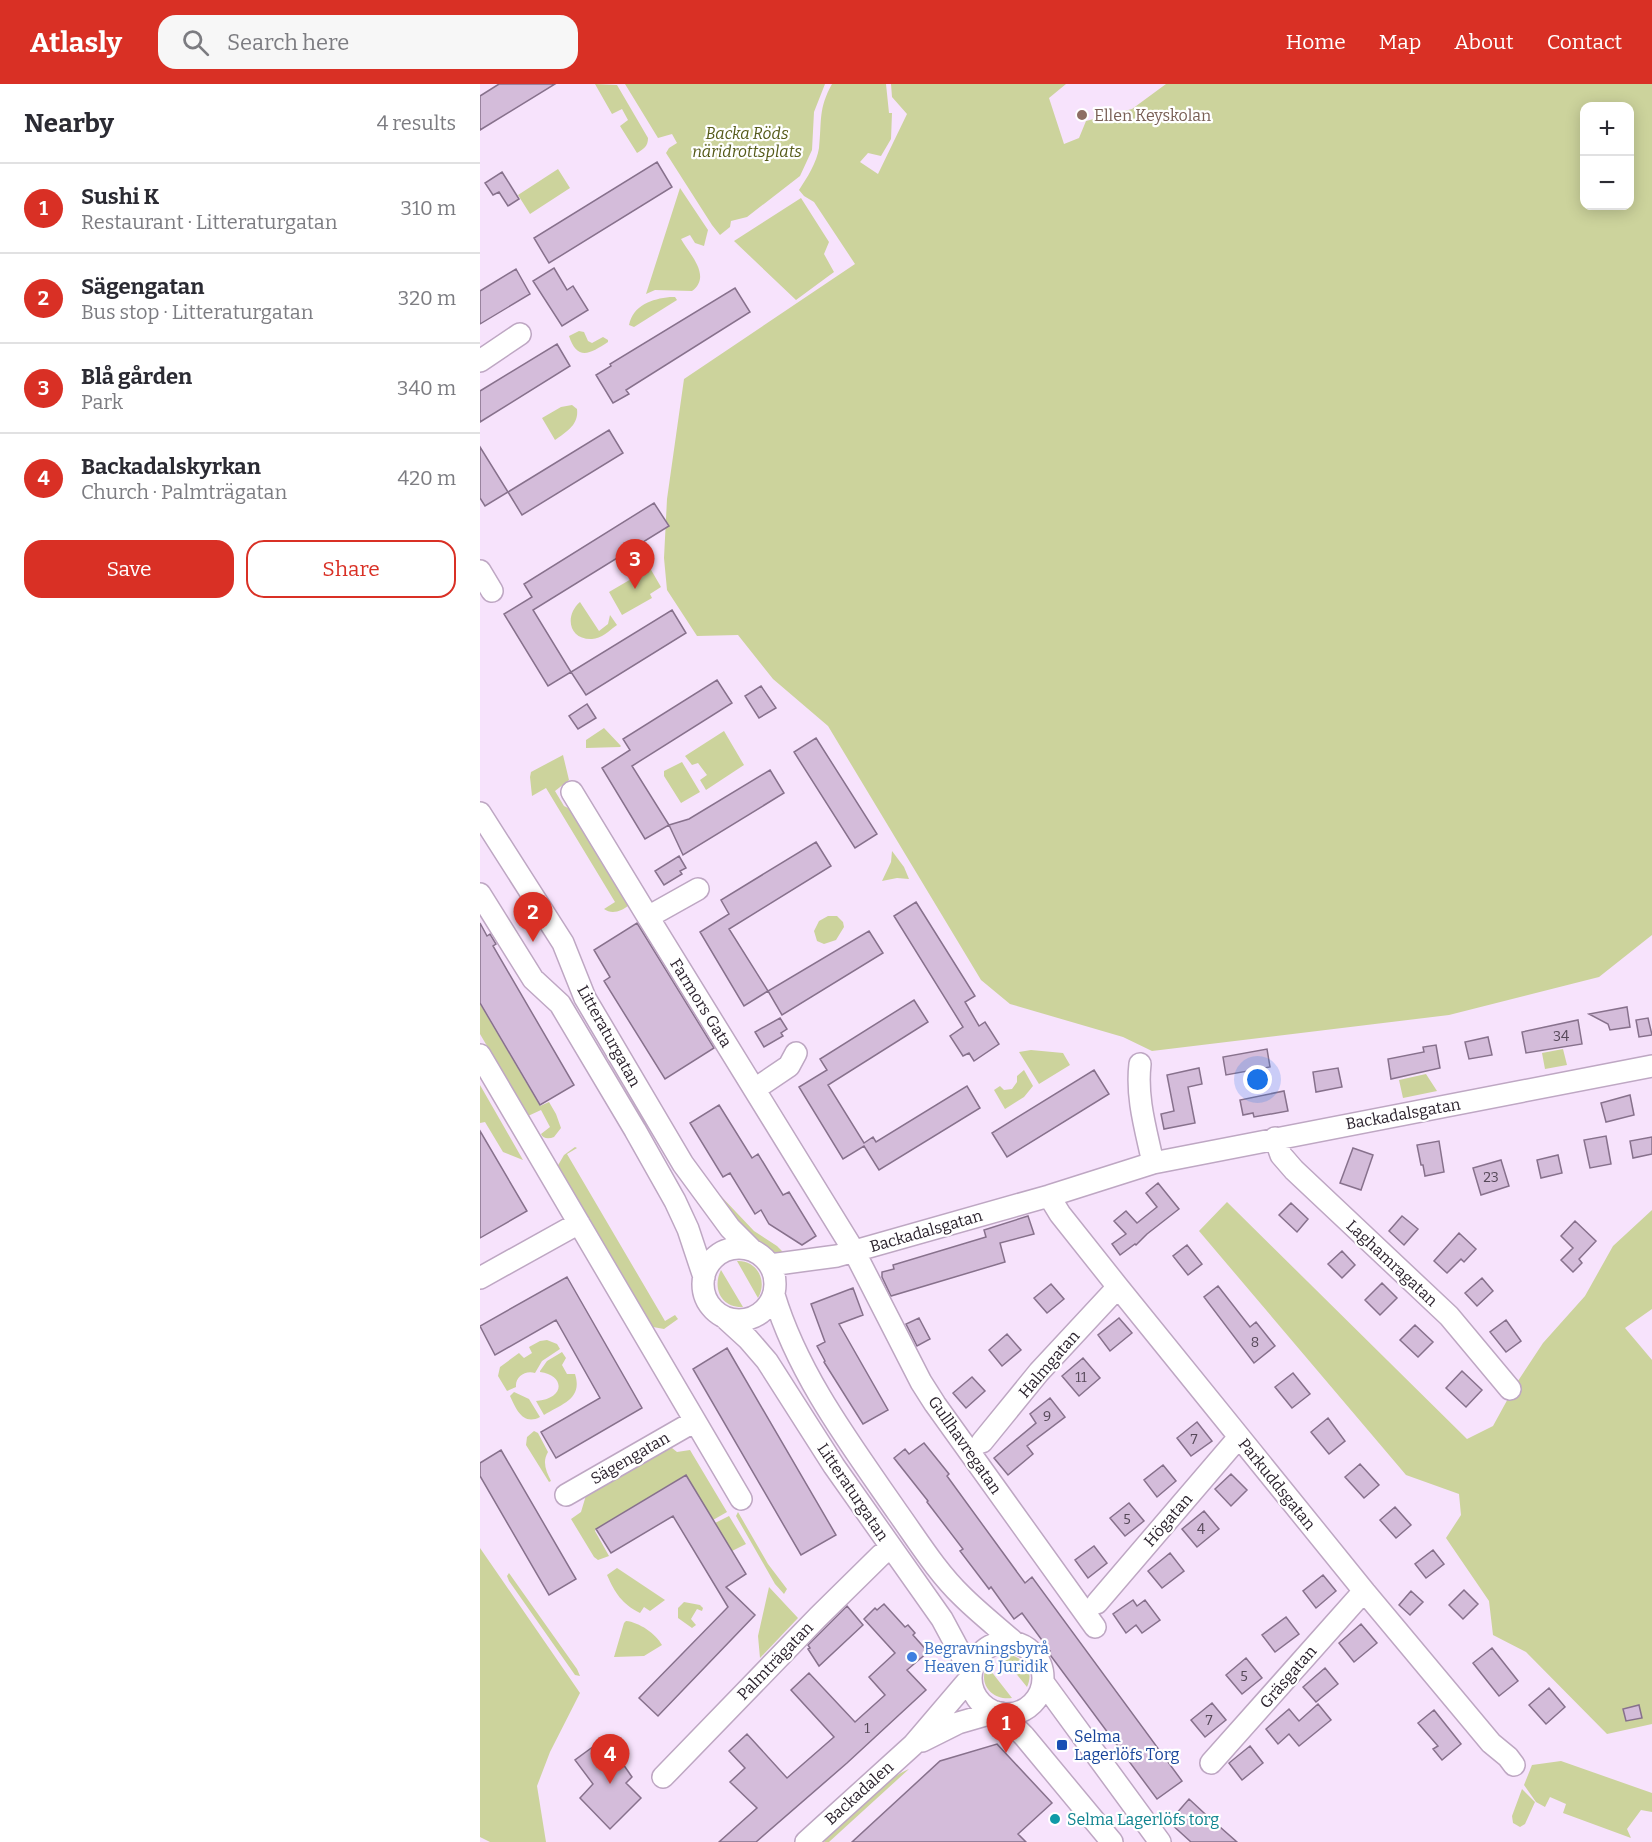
<!DOCTYPE html>
<meta charset="utf-8">
<style>
:root{--surface:#fff;--page:#f7f7f7;--text:#2b2b33;--muted:#7c7c81;--line:#e1e1e2;--accent:#d93025}
body{margin:0;font-family:Bitter,serif;background:var(--page);color:var(--text)}
.controls{position:absolute;right:18px;top:18px;display:grid;overflow:hidden;border-radius:12px;box-shadow:0 3px 15px #0003}
.controls button{width:54px;height:54px;display:grid;place-items:center;padding:0;border:0;border-bottom:2px solid var(--line);background:var(--surface);color:var(--text);font:30px sans-serif}
.you{position:absolute;left:778px;top:996px;width:21px;height:21px;margin:-15px;border:4px solid #fff;border-radius:50%;background:#1a73e8;box-shadow:0 0 0 9px #1a73e833}
.badge{display:grid;place-items:center;width:39px;height:39px;border-radius:50%;background:var(--accent);color:#fff;font-size:20px;font-weight:700}
.pin{position:absolute;translate:-50% -50px;filter:drop-shadow(0 2px 3px #0008)}
.pin::after{content:'';position:absolute;top:32px;width:21px;height:18px;background:inherit;clip-path:polygon(0 0,100% 0,50% 100%)}
.list{margin:0;padding:0;list-style:none}
h2{display:flex;justify-content:space-between;align-items:center;height:78px;margin:0;padding:0 24px;font-size:26px}
h2 small{font-size:20px;font-weight:400;color:var(--muted)}
.list li{display:grid;grid-template-columns:39px 1fr auto;gap:18px;align-items:center;box-sizing:border-box;height:90px;padding:0 24px;border-top:2px solid var(--line)}
.list b{display:block;font-size:22px;white-space:nowrap}
.list p{margin:0;font-size:20px;white-space:nowrap;color:var(--muted)}
.list em{font-size:20px;font-style:normal;color:var(--muted)}
.actions{display:flex;gap:12px;padding:18px 24px}
.actions a{flex:1;padding:14px 0;border:2px solid var(--accent);border-radius:18px;text-align:center;font-size:21px;color:var(--accent)}
.actions .main{background:var(--accent);color:#fff}
.icon{flex:none;width:33px;height:33px;fill:none;stroke:currentColor;stroke-width:2;stroke-linecap:round;stroke-linejoin:round}
.map{position:relative;flex:none;width:1172px;height:1758px;overflow:hidden}
header{display:flex;align-items:center;gap:36px;box-sizing:border-box;height:84px;padding:0 30px;background:var(--accent);color:#fff}
header strong{font-size:28px}
nav{display:flex;gap:33px;margin-inline-start:auto;font-size:21px}
.search{width:420px;height:54px;background:var(--page);display:flex;align-items:center;gap:15px;box-sizing:border-box;padding:0 21px;border-radius:18px;color:var(--muted);font-size:22px}
main{display:flex}
aside{flex:1;background:var(--surface)}
.map>svg:first-child{display:block}
.green{fill:#ccd39c;fill-rule:evenodd}
.building{fill:#d4bcda;stroke:#87718c;stroke-width:1.5}
.lines{fill:none;stroke-linecap:round;stroke-linejoin:round}
.minor-casing{stroke:#bea7c3;stroke-width:24}
.minor{stroke:#fff;stroke-width:21}
.education-dot{fill:#8d6e63;stroke:#fff;stroke-width:2}
.shop-dot{fill:#3f7fe0;stroke:#fff;stroke-width:2}
.transit-dot{fill:#1a4fb4;stroke:#fff;stroke-width:2}
.culture-dot{fill:#0f9aa8;stroke:#fff;stroke-width:2}
.labels{text-anchor:middle;dominant-baseline:central;stroke-width:4.5;stroke-linejoin:round;paint-order:stroke}
.number-label{font-size:14px;fill:#554858}
.education-label{font-size:16px;fill:#785e54;stroke:#fff;text-anchor:start}
.park-label{font-size:16px;font-style:italic;fill:#555a19;stroke:#fff}
.street-label{font-size:16px;fill:#2b222d;stroke:#fff}
.shop-label{font-size:16px;fill:#366cbe;stroke:#fff;text-anchor:start}
.transit-label{font-size:16px;fill:#164399;stroke:#fff;text-anchor:start}
.culture-label{font-size:16px;fill:#0d838f;stroke:#fff;text-anchor:start}
</style>
<header>
<strong>Atlasly</strong>
<div class="search"><svg class="icon" aria-label="search" viewBox="0 0 24 24"><circle cx="10" cy="10" r="6"/><path d="M15 15l6 6"/></svg>Search here</div>
<nav><a>Home</a><a>Map</a><a>About</a><a>Contact</a></nav>
</header>
<main>
<aside>
<h2>Nearby<small>4 results</small></h2>
<ul class="list">
<li><span class="badge">1</span><div><b>Sushi K</b><p>Restaurant · Litteraturgatan</p></div><em>310 m</em></li>
<li><span class="badge">2</span><div><b>Sägengatan</b><p>Bus stop · Litteraturgatan</p></div><em>320 m</em></li>
<li><span class="badge">3</span><div><b>Blå gården</b><p>Park</p></div><em>340 m</em></li>
<li><span class="badge">4</span><div><b>Backadalskyrkan</b><p>Church · Palmträgatan</p></div><em>420 m</em></li>
</ul>
<div class="actions"><a class="main">Save</a><a>Share</a></div>
</aside>
<div class="map">
<svg width="1172" height="1758" viewBox="0 0 1172 1758">
<rect width="100%" height="100%" fill="#f7e3fc"/>
<path class="green" d="M115 0 137 1 168 54C168 62 164 65 157 69L140 42 148 36 142 25 132 30Z
M145 0H345L334 28 332 66 320 92 267 133 251 137 250 143 240 151 232 141 186 69 189 64 197 59 192 50 178 54Z
M352 0H406L409 29H412L411 55 401 72 388 69 380 78 398 90 427 30 412 13 411 0H586L569 14 584 60 599 54 606 37 652 25 686 0H1172V851L1119 893 969 931 672 967 643 953 530 920 501 896 348 642 293 595 258 551 217 552 187 506 184 474 187 415 204 295 375 180 334 118 324 112 319 106C327 94 337 78 339 64 342 37 338 25 352 0ZM1104 22H1150V122H1104Z
M78 85 90 104 50 130 38 111Z
M200 104 228 146 224 162 215 159 210 151 201 155C210 171 232 192 212 207L175 206 166 210Z
M321 114 349 158 344 170 354 188 316 216 254 157Z
M190 213H195L197 216 154 243 149 241C153 221 172 215 190 213Z
M99 247 104 248 108 257 112 259 123 253 128 256V258C110 270 97 277 89 252Z
M92 321 97 325C99 341 86 348 75 356L62 334 81 323Z
M170 484 181 503 170 510 172 514 142 531 129 508Z
M100 518 119 547 128 540 130 531 137 541C130 546 121 555 112 555 89 556 84 532 100 518Z
M124 644 141 662 140 663 106 664V656Z
M244 647 264 681 226 706 220 696 227 691 218 679 212 681 205 672Z
M83 671 89 696 75 707 84 722 92 726 149 821C142 827 132 831 124 825L135 818 66 704 52 712 50 693 51 688Z
M202 678 220 708 201 719 184 692V687Z
M412 767 424 783 429 795 417 794 402 797 411 778Z
M348 832H357L363 838 364 843 356 856 344 860 337 857 334 847 339 837Z
M0 920 60 1022 69 1018 76 1030 81 1044 74 1053C69 1055 63 1055 61 1050L70 1043 61 1026 48 1032 0 950Z
M1083 965 1087 981 1065 985 1062 969Z
M551 966 583 969 590 981 559 1000 539 968Z
M544 986 553 1002 544 1013 525 1025 514 1006 520 1002 524 1006 532 1005 537 998V992Z
M946 990 957 1007 923 1014 919 996Z
M0 1001 43 1076 23 1068 5 1038 0 1039Z
M95 1063 97 1064 87 1070 185 1237 195 1231 198 1235 184 1245 173 1243 168 1238 77 1083 84 1071Z
M238 1109 274 1147 297 1162 306 1171 294 1169 278 1161 237 1117Z
M747 1118 987 1355 1013 1342 1036 1300 1063 1259 1105 1212 1133 1162 1172 1126V1225L1145 1244 1172 1276V1640L1127 1650 1046 1568 1013 1551 1009 1517 966 1454 981 1431 979 1410 926 1391 719 1147Z
M257 1177C277 1176 288 1197 278 1214Z
M241 1186 263 1223C241 1224 232 1204 241 1186Z
M67 1256 77 1260 80 1265 62 1277 55 1289C45 1286 35 1293 36 1303L27 1307 18 1292 20 1283 39 1269 44 1274 52 1269 49 1263 60 1257Z
M82 1268 86 1274 82 1281 87 1290H95C103 1315 82 1320 64 1331L56 1317C86 1315 85 1291 60 1288V1287L67 1277Z
M34 1308 49 1315 60 1333C43 1342 36 1325 30 1312Z
M54 1347 58 1349 68 1368C62 1378 66 1387 71 1397L69 1398 46 1361 47 1353Z
M187 1360 197 1368 210 1366 247 1428 233 1436 206 1391 116 1445 115 1447 129 1472 118 1476 114 1473 91 1435 101 1428 107 1408Z
M258 1428 288 1480 307 1505 304 1510 295 1500 256 1432Z
M249 1432 266 1460 252 1467 235 1439Z
M0 1464 100 1609 70 1668 57 1702 66 1758H10L0 1753Z
M137 1484 185 1516 170 1527 164 1523 160 1529C142 1520 135 1509 127 1491Z
M29 1489 97 1585 100 1592 95 1591 29 1497 27 1492Z
M289 1503 318 1534 280 1574 278 1552Z
M204 1518 220 1521 223 1524 222 1527 217 1525 211 1535 216 1541 212 1544 198 1534V1524Z
M146 1537C159 1538 176 1550 182 1561L164 1572 134 1573 144 1539Z
M525 1570C543 1572 555 1586 547 1603L521 1571Z
M507 1582 532 1614C514 1617 497 1601 507 1582Z
M1081 1677 1172 1709V1728L1161 1726 1147 1745 1151 1754 1083 1729 1086 1720 1070 1713 1065 1723 1056 1718 1044 1701 1052 1681Z
M429 1685 349 1758H344C355 1741 410 1692 429 1685Z
M1042 1705 1055 1718 1045 1740 1040 1743 1033 1739 1032 1732Z"/>
<path class="building" d="M19 0H75L0 46V12Z
M177 78 192 103 69 179 54 154Z
M22 88 39 115 28 122 19 108 13 111 5 99Z
M74 184 87 206 93 202 108 226 82 242 53 197Z
M36 185 50 210 0 240V207Z
M255 204 270 228 146 306 149 310 133 319 116 291 131 282 130 280Z
M77 260 90 282 0 338V307Z
M129 346 143 369 42 431 28 408Z
M0 363 28 408 5 422 0 414Z
M174 419 189 442 53 526 91 588 68 602 24 530 52 513 44 500Z
M192 526 206 549 106 611 91 588Z
M237 596 252 619 152 682 189 741 165 755 122 684 150 666 143 655Z
M281 602 296 624 279 634 265 612Z
M107 620 116 634 98 645 89 632Z
M336 654 397 750 375 764 314 668Z
M290 686 304 709 203 771 189 741 209 735Z
M336 758 351 782 249 845 288 907 264 922 220 848 249 830 241 816Z
M199 772 206 784 200 787 202 790 184 801 175 787Z
M436 818 495 912 485 918 499 942 505 938 519 960 494 977 489 969 483 972 470 952 483 943 414 832Z
M0 839 7 852 10 850 16 860 13 862 94 1001 60 1021 0 919Z
M157 839 234 964 185 995 124 897 130 893 114 866Z
M389 847 403 869 302 931 288 907Z
M434 916 448 938 348 1001 384 1059 393 1053 396 1058 487 1002 500 1024 399 1086 384 1062 363 1075 319 1003 347 986 340 975Z
M1147 923 1150 943 1130 946 1128 940 1109 930Z
M300 934 307 945 301 949 303 952 284 963 275 948Z
M1168 934 1172 951 1159 953 1156 936Z
M1098 936 1102 960 1046 969 1042 948Z
M1008 953 1012 971 989 975 985 958Z
M956 961 960 984 911 995 908 975 944 968 943 963Z
M787 965 790 983 746 991 743 973Z
M719 984 722 1000 708 1003 715 1039 684 1045 681 1030 694 1027 687 991Z
M858 984 862 1003 836 1008 833 988Z
M614 986 629 1010 527 1073 512 1049Z
M804 1007 808 1027 774 1033 773 1029 763 1031 760 1016Z
M1150 1011 1154 1031 1126 1038 1121 1019Z
M239 1021 272 1074 278 1070 303 1111 309 1108 336 1152 322 1161 289 1140 281 1126 275 1130 250 1089 243 1093 210 1039Z
M0 1047 47 1127 0 1154Z
M1126 1052 1131 1080 1110 1084 1104 1056Z
M1172 1053V1070L1153 1074 1150 1057Z
M959 1057 964 1088 945 1092 943 1081H941L937 1061Z
M873 1064 893 1071 881 1106 860 1099Z
M1078 1071 1082 1089 1061 1094 1057 1076Z
M1021 1076 1029 1102 1001 1111 993 1084Z
M678 1099 699 1125 667 1150 656 1161 655 1160 640 1171 632 1160 646 1150 634 1137 646 1127 657 1139 677 1123 666 1109Z
M811 1119 828 1135 817 1148 799 1131Z
M548 1132 554 1150 520 1159 525 1178 411 1212 402 1193V1188L414 1185 413 1181 506 1153 504 1146Z
M922 1132 938 1145 924 1161 909 1147Z
M1095 1137 1116 1157 1099 1175 1102 1179 1093 1188 1081 1176 1093 1164 1081 1152Z
M979 1149 996 1165 984 1178 981 1175 967 1189 954 1177Z
M707 1161 722 1180 708 1191 693 1172Z
M862 1167 875 1181 862 1194 848 1180Z
M87 1193 162 1324 76 1374 61 1348 120 1314 76 1236 15 1271 0 1242Z
M1002 1194 1013 1207 997 1222 985 1209Z
M902 1199 917 1214 900 1231 885 1216Z
M571 1200 584 1215 567 1229 554 1214Z
M738 1202 770 1243 776 1238 795 1262 774 1279 724 1213Z
M373 1204 383 1231 359 1240 408 1326 383 1340 344 1278 345 1277 337 1262 345 1258 331 1220Z
M439 1234 450 1255 437 1262 426 1240Z
M639 1234 652 1249 630 1267 618 1251Z
M1026 1236 1041 1257 1026 1268 1010 1248Z
M935 1241 953 1258 938 1273 920 1256Z
M527 1250 541 1266 522 1282 509 1266Z
M247 1264 356 1451 321 1471 213 1285Z
M603 1274 620 1294 599 1312 582 1292Z
M982 1287 1002 1306 986 1323 966 1304Z
M813 1289 830 1310 812 1324 795 1303Z
M492 1293 505 1307 486 1324 473 1309Z
M570 1314 585 1333 547 1362 553 1370 528 1391 514 1374 556 1339 550 1330Z
M848 1334 865 1357 849 1370 831 1348Z
M717 1338 732 1357 711 1372 697 1354Z
M444 1359 469 1390 467 1392 545 1499 552 1493 702 1697 677 1715 568 1568 570 1567 542 1529 534 1535 511 1503 509 1505 480 1467 483 1465 447 1418 448 1417 414 1374 425 1365 429 1370Z
M21 1366 96 1495 69 1511 0 1392V1379Z
M880 1380 899 1401 884 1414 865 1393Z
M683 1381 696 1397 677 1413 664 1396Z
M751 1390 767 1406 751 1422 735 1405Z
M206 1391 266 1490 246 1503 275 1531 178 1632 159 1614 248 1523 193 1432 131 1469 116 1445Z
M649 1419 664 1437 645 1452 630 1434Z
M915 1423 931 1441 916 1454 900 1436Z
M724 1427 739 1445 717 1463 702 1445Z
M614 1462 627 1479 608 1494 595 1476Z
M953 1466 964 1480 946 1494 935 1480Z
M690 1469 704 1487 682 1504 668 1487Z
M843 1491 856 1507 836 1524 823 1507Z
M984 1506 998 1520 983 1535 969 1521Z
M931 1507 943 1518 930 1531 919 1521Z
M653 1516 657 1522 665 1516 680 1536 662 1549 656 1541 646 1549 633 1530Z
M404 1520 425 1543 428 1541 435 1549 433 1551 448 1568 427 1586 446 1606 367 1679 276 1758H239L277 1724 250 1698 265 1684 249 1667 267 1650 307 1694 354 1653 311 1606 329 1589 375 1638 405 1611 389 1593 415 1569 384 1535 395 1524 397 1526Z
M367 1522 383 1541 339 1582 328 1565 330 1564 328 1561Z
M806 1533 819 1550 795 1568 782 1551Z
M881 1540 897 1559 874 1578 859 1559Z
M1012 1564 1038 1597 1019 1612 993 1579Z
M766 1574 782 1594 762 1610 746 1591Z
M845 1584 858 1600 836 1618 823 1603Z
M1069 1604 1085 1623 1066 1640 1049 1621Z
M732 1619 746 1636 725 1653 711 1636Z
M838 1620 851 1636 819 1662 809 1650 798 1660 786 1645 809 1625 819 1637Z
M1159 1621 1162 1634 1146 1637 1143 1625Z
M954 1626 981 1660 962 1676 953 1665 958 1662 938 1639Z
M125 1654 152 1693 146 1699 161 1714 130 1745 100 1714 113 1700 95 1676Z
M517 1660 572 1719 538 1750 546 1758H372L460 1677Z
M770 1662 783 1679 762 1696 749 1679Z
M709 1715 723 1728 757 1758H711L689 1738Z"/>
<g class="lines">
<defs>
<path id="minor" d="M0 277 40 250
M0 487 12 507
M92 708 168 833 218 805
M0 729 83 859 105 914 203 1080 250 1144 272 1166
M0 810 53 895 80 920 155 1046 195 1117 208 1145 224 1193
M168 833 374 1167 441 1298 455 1320 615 1543
M0 971 261 1415
M660 980C656 1014 666 1046 673 1079
M275 1005 309 982 316 969
M795 1054 801 1071 814 1086 969 1232 1030 1305
M569 1112 580 1130 638 1203 884 1507 1011 1659 1028 1673 1034 1681
M223 1200a36 36 0 1 1 72 0a36 36 0 1 1-72 0Z
M290 1181 357 1172 569 1112 673 1079 1172 982
M0 1194 99 1139
M294 1211C318 1291 371 1361 418 1429 438 1457 457 1488 482 1512 498 1528 517 1543 534 1558
M245 1234 268 1255 287 1277 354 1382 462 1535 491 1589
M502 1358 559 1288 638 1203
M86 1411 215 1337
M617 1519 759 1353
M491 1594a36 36 0 1 1 72 0a36 36 0 1 1-72 0Z
M563 1598 680 1758
M521 1629 544 1652 632 1758
M442 1657 478 1639 516 1628
M731 1679 884 1507
M183 1693 338 1533 401 1471 411 1464
M326 1758 433 1661 491 1593"/>
</defs>
<use href="#minor" class="minor-casing"/>
<use href="#minor" class="minor"/>
</g>
<circle class="education-dot" cx="602" cy="31" r="6"/>
<circle class="shop-dot" cx="432" cy="1573" r="6"/>
<rect class="transit-dot" x="576" y="1655" width="12" height="12" rx="3"/>
<circle class="culture-dot" cx="575" cy="1735" r="6"/>
<g class="labels">
<g class="number-label">
<text x="1081" y="952">34</text>
<text x="1011" y="1093">23</text>
<text x="775" y="1258">8</text>
<text x="601" y="1293">11</text>
<text x="567" y="1332">9</text>
<text x="714" y="1355">7</text>
<text x="647" y="1435">5</text>
<text x="721" y="1445">4</text>
<text x="764" y="1592">5</text>
<text x="729" y="1636">7</text>
<text x="387" y="1644">1</text>
</g>
<g class="education-label">
<text x="614" y="31">Ellen Keyskolan</text>
</g>
<g class="park-label">
<text x="267" y="49">Backa Röds<tspan x="267" dy="18">näridrottsplats</tspan></text>
</g>
<g class="street-label">
<text transform="translate(221 919) rotate(58)">Farmors Gata</text>
<text transform="translate(129 952) rotate(61)">Litteraturgatan</text>
<text transform="translate(923 1030) rotate(-10)">Backadalsgatan</text>
<text transform="translate(446 1147) rotate(-16)">Backadalsgatan</text>
<text transform="translate(912 1179) rotate(43)">Laghamragatan</text>
<text transform="translate(569 1280) rotate(-49)">Halmgatan</text>
<text transform="translate(485 1361) rotate(55)">Gullhavregatan</text>
<text transform="translate(150 1374) rotate(-30)">Sägengatan</text>
<text transform="translate(797 1400) rotate(51)">Parkuddsgatan</text>
<text transform="translate(373 1408) rotate(56)">Litteraturgatan</text>
<text transform="translate(688 1436) rotate(-49)">Högatan</text>
<text transform="translate(295 1577) rotate(-46)">Palmträgatan</text>
<text transform="translate(808 1593) rotate(-49)">Gräsgatan</text>
<text transform="translate(379 1709) rotate(-42)">Backadalen</text>
</g>
<g class="shop-label">
<text x="444" y="1564">Begravningsbyrå<tspan x="444" dy="18">Heaven &amp; Juridik</tspan></text>
</g>
<g class="transit-label">
<text x="594" y="1652">Selma<tspan x="594" dy="18">Lagerlöfs Torg</tspan></text>
</g>
<g class="culture-label">
<text x="587" y="1735">Selma Lagerlöfs torg</text>
</g>
</g>
</svg>
<div class="controls">
<button>+</button>
<button>−</button>
</div>
<div class="you"></div>
<div class="pin badge" style="left:526px;top:1669px">1</div>
<div class="pin badge" style="left:53px;top:858px">2</div>
<div class="pin badge" style="left:155px;top:505px">3</div>
<div class="pin badge" style="left:130px;top:1700px">4</div>
</div>
</main>
